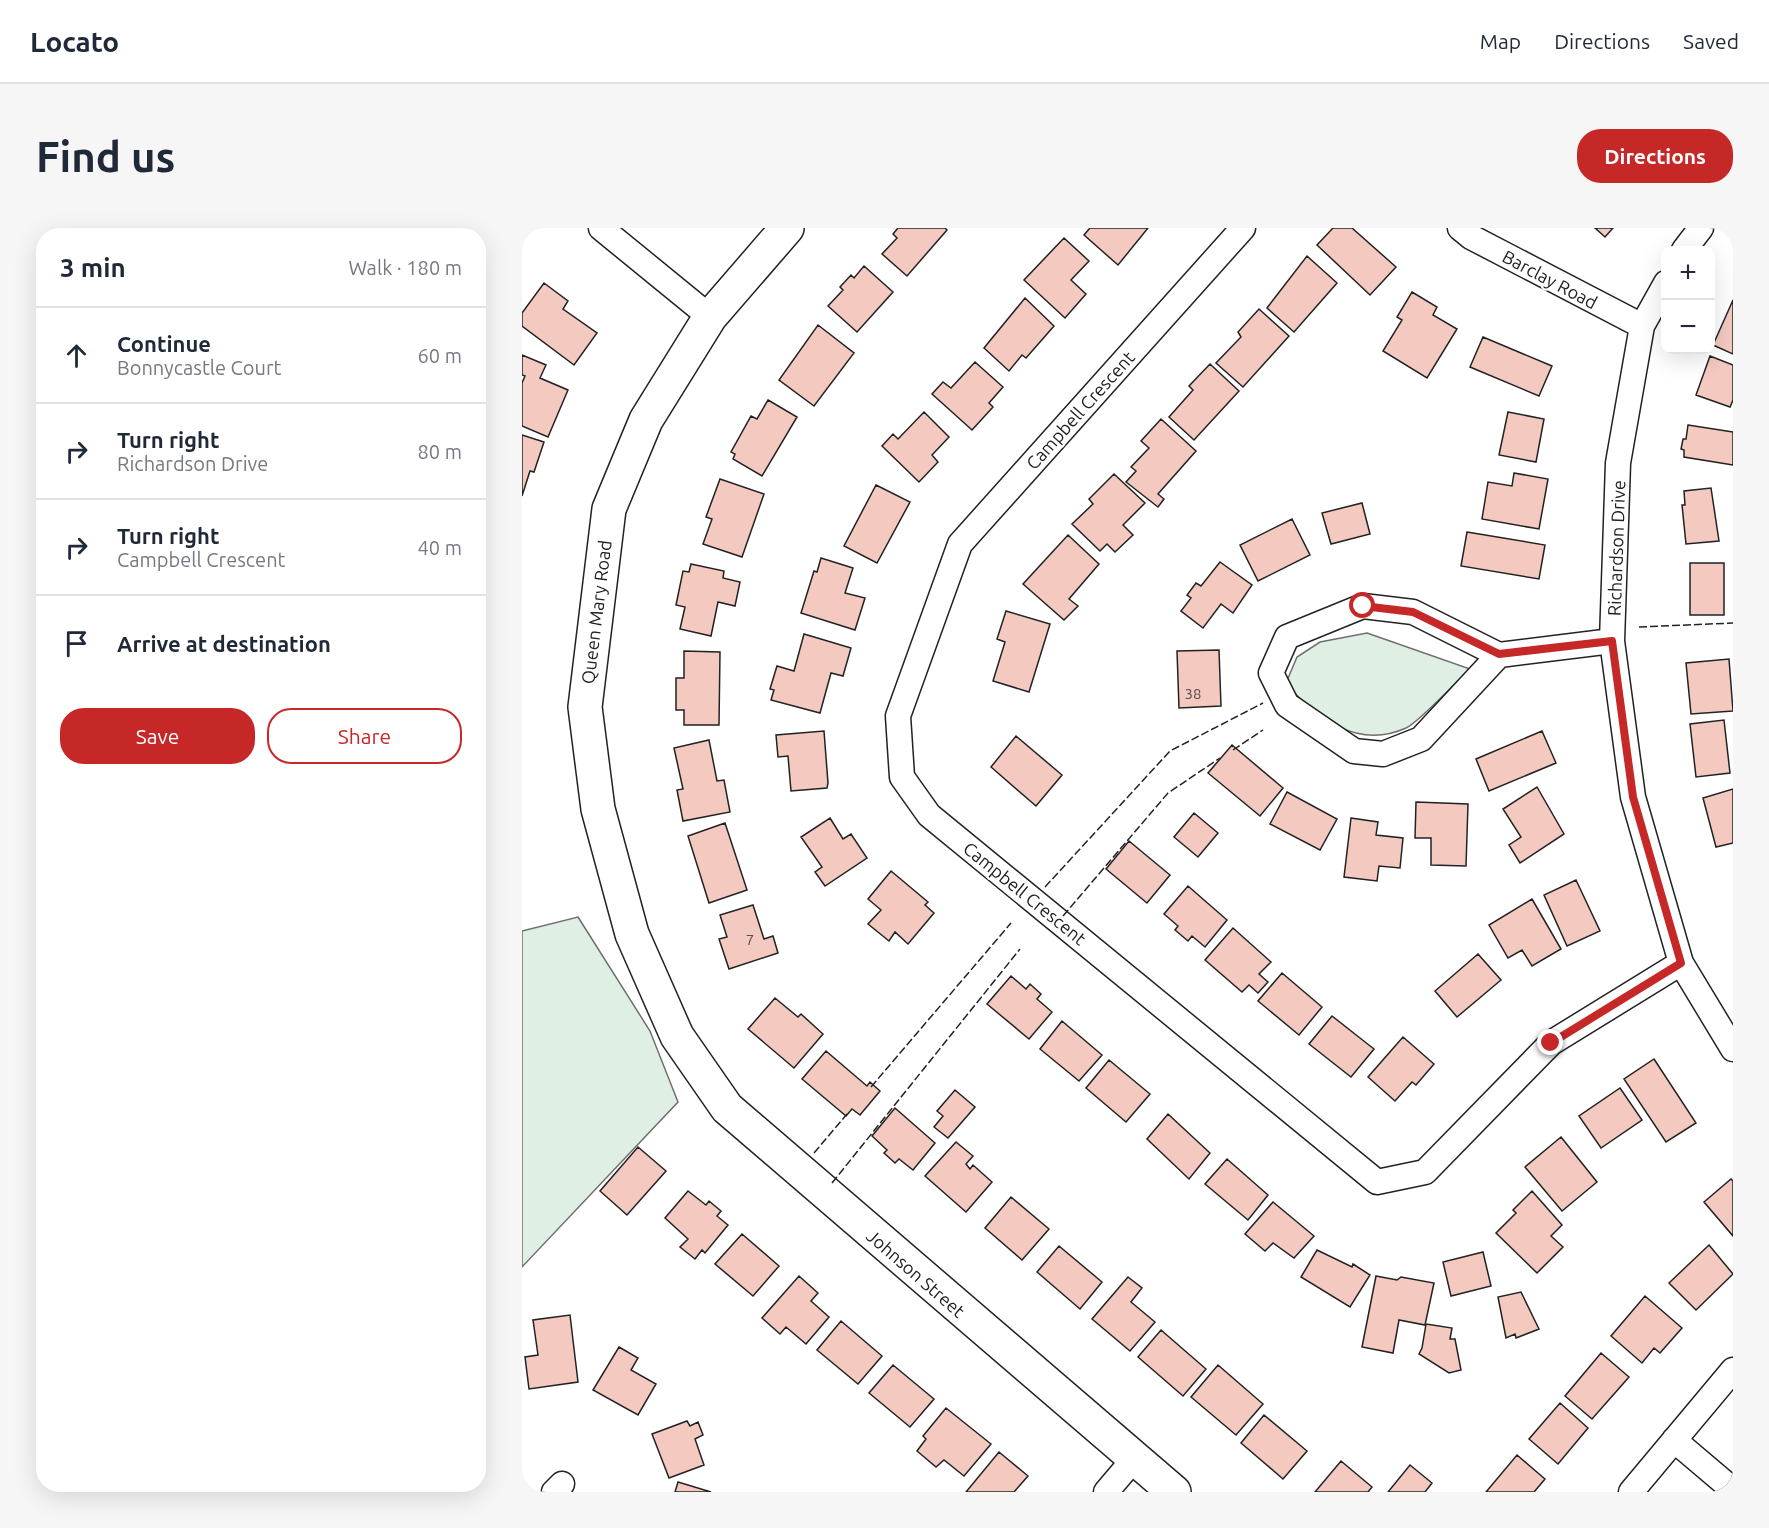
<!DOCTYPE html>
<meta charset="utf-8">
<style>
:root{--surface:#fff;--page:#f6f6f7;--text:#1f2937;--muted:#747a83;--line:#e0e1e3;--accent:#c62828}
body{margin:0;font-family:Ubuntu,sans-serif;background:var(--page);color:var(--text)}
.controls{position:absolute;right:18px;top:18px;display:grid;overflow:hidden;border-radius:12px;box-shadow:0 6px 24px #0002}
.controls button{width:54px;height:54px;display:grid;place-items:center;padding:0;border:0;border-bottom:2px solid var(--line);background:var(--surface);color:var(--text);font:30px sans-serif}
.stop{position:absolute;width:18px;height:18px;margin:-14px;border:4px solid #c62828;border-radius:50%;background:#fff}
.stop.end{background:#c62828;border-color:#fff;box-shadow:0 2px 6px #0008}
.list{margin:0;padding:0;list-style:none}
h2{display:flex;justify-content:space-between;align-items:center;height:78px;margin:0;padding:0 24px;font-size:26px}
h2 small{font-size:20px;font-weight:400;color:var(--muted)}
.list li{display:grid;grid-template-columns:39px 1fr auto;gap:18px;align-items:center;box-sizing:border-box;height:96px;padding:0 24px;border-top:2px solid var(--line)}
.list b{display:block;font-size:22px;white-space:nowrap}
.list p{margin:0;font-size:20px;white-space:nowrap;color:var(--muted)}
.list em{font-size:20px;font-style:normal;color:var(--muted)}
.actions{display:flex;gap:12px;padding:18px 24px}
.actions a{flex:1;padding:14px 0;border:2px solid var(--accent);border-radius:24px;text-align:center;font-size:21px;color:var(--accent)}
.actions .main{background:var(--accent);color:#fff}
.icon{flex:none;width:33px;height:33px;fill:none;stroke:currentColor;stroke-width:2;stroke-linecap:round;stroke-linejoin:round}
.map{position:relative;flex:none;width:1211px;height:1264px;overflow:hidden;border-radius:24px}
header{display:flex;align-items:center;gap:36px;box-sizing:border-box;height:84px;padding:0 30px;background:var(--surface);border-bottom:2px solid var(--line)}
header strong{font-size:28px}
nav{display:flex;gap:33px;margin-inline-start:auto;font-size:21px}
.intro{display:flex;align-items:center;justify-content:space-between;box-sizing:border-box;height:144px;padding:0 36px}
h1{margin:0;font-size:42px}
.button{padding:15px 27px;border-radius:24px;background:var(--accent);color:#fff;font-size:21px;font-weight:700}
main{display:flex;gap:36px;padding:0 36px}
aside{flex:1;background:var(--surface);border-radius:24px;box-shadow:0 6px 24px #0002}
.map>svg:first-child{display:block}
.green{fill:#e0efe3;stroke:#6f6f6f;stroke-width:1.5}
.building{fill:#f3c9c0;stroke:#222;stroke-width:1.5}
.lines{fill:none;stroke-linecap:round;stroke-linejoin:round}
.street-casing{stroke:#222;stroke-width:27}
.secondary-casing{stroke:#222;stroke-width:36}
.street{stroke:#fff;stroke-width:24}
.secondary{stroke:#fff;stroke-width:33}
.fence{stroke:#222;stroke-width:1.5;stroke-dasharray:8 3;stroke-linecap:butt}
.route{stroke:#c62828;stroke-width:8}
.labels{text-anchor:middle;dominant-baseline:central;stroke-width:4.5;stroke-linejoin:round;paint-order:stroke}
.number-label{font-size:15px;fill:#564c4a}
.street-label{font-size:18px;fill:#222;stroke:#fff}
</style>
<header>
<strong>Locato</strong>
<nav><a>Map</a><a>Directions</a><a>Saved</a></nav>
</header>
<div class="intro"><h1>Find us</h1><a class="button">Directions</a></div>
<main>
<aside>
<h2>3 min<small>Walk · 180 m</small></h2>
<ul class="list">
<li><svg class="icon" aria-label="ahead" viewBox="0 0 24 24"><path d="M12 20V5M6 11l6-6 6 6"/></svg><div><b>Continue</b><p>Bonnycastle Court</p></div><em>60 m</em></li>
<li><svg class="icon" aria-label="right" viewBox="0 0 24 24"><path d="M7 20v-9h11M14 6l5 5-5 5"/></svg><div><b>Turn right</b><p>Richardson Drive</p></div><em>80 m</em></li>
<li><svg class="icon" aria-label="right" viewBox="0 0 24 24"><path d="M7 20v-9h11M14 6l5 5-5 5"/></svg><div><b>Turn right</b><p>Campbell Crescent</p></div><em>40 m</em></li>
<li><svg class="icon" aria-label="arrive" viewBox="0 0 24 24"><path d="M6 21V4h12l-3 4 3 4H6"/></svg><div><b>Arrive at destination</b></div></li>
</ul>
<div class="actions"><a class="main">Save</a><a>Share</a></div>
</aside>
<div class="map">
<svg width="1211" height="1264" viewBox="0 0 1211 1264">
<rect width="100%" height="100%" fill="#fff"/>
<path class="green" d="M845 405 948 441C935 453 896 495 884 500 836 522 793 490 764 455L775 429 798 414Z
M56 689 128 803 156 874 0 1039V703Z"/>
<path class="building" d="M376 0H423L425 2 385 48 360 26 375 10 371 6Z
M568 0H626L596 37 562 7Z
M811 0H830L874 39 848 67 795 17Z
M1073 0H1091L1083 9Z
M542 10 567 33 549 52 564 66 543 90 502 52Z
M785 28 815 55 772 104 745 80Z
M342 38 371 64 335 104 306 78 321 62 318 59 329 47 332 50Z
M22 55 46 73 41 81 75 105 52 137 0 98V85Z
M890 64 915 79 911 87 935 101 905 150 861 123 880 92 875 89Z
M503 70 532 98 504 130 500 127 487 143 462 120Z
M1211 72V126L1191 117Z
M737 81 767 108 721 159 694 135 719 109 716 104Z
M296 97 332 125 292 178 257 152Z
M961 109 1030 138 1017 168 948 139Z
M0 127 24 137 18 150 46 162 26 209 0 198V155L3 148 0 147Z
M1188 128 1211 137V172L1208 179 1174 167Z
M453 134 481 159 467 175 471 179 450 202 410 166 421 154 429 160Z
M688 136 717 163 672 212 647 189 671 162 667 158Z
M246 172 275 189 240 248 211 231 213 226 209 224 229 188 235 191Z
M402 184 427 209 410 227 416 234 397 254 360 218 371 206 376 211Z
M986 184 1022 191 1014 234 977 227Z
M639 191 674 223 636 266 642 271 636 279 604 254 614 243 609 239 627 220 619 213Z
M1166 197 1211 204V237L1162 229V222L1159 221 1161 211H1164Z
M0 207 22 214 12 244 8 243 0 268Z
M992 245 1026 251 1017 301 960 291 966 254 990 258Z
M592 246 623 275 601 297 611 307 593 324 585 316 578 323 550 296 571 276 567 271Z
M198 251 242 266 220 329 181 316 190 291 184 289Z
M354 257 388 274 355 335 322 318Z
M1189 260 1197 313 1164 316 1160 277H1163L1162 263Z
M840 275 848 306 809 316 800 285Z
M770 291 788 327 736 353 718 317Z
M945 304 1023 317 1017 351 939 338Z
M546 307 577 336 547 371 556 378 542 392 501 356Z
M299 330 331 340 323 365 343 370 333 402 279 385 292 343 295 344Z
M698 334 730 357 711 385 699 376 681 400 659 383 669 370 665 367 674 355 679 358Z
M1168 335H1202V387H1168Z
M169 336 202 343 201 350 218 354 213 378 196 374 189 408 158 401 163 379 154 377 161 343 167 344Z
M484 383 528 396 507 464 471 453 483 414 475 411Z
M282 406 329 420 321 448 309 445 298 485 249 472 252 462 248 461 255 438 272 443Z
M697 422 699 478 657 480 655 423Z
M162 423 198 424 197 497H162V482H154V450H162Z
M1207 431 1211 483 1169 486 1164 435Z
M1202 492 1208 545 1174 549 1168 496Z
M302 503 306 555 305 560 269 563 266 528 256 529 254 507Z
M1020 503 1034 535 967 563 954 531Z
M494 508 540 547 514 578 469 539Z
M187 512 195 553 202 552 208 584 161 593 155 562 161 561 152 520Z
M710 517 761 560 738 588 686 545Z
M1015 559 1042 606 998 635 987 617 999 609 981 581Z
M1211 561V615L1194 619 1181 570Z
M765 564 815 591 798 622 748 596Z
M894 574 946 576 944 638 909 637V610H893Z
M672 585 696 605 676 629 652 609Z
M308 590 321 611 329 606 345 630 303 658 293 644 300 639 279 609Z
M829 590 856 594 854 607 881 610 878 640 857 638 855 653 822 649Z
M203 595 225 662 187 675 166 608Z
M607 613 648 647 625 675 584 641Z
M369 643 406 674 403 677 412 685 386 716 373 704 367 713 346 696 359 682 346 671Z
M1054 652 1078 703 1045 718 1022 667Z
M666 658 705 692 683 719 670 708 666 713 653 702 656 698 642 686Z
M1010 671 1039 721 1010 738 1000 722 986 730 967 697Z
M231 677 242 711 251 708 256 725 207 741 197 711 205 709 198 687Z
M711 700 749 734 737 746 746 754 736 765 727 757 720 764 683 732Z
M956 726 979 752 935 789 913 763Z
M760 745 800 779 777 807 736 773Z
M489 748 504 761 508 756 519 766 515 771 530 784 507 811 465 776Z
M253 770 276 789 279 786 301 806 272 840 226 801Z
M810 788 852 821 829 849 787 816Z
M540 793 580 827 557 853 518 821Z
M881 809 912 836 894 857 890 854 873 873 846 849Z
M304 823 345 858 348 854 358 863 338 887 330 881 324 888 280 851Z
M1132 831 1174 895 1144 914 1102 851Z
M587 832 628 866 604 894 564 860Z
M1098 860 1120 892 1079 920 1057 888Z
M433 862 453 879 426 910 412 899 421 888 415 883Z
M373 880 413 915 391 942 377 931 373 935 362 925 365 922 350 908Z
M646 886 688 925 667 951 625 911Z
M1039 909 1075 954 1040 983 1003 939Z
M434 914 451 928 444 936 448 941 451 937 470 954 444 984 403 948Z
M116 919 144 943 105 987 78 963Z
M705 931 746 967 726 992 683 956Z
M1209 951 1211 953V1008L1182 974Z
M166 963 184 977 187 973 199 983 195 988 206 997 183 1025 180 1022 173 1031 158 1019 166 1011 143 990Z
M1010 963 1040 997 1029 1008 1041 1019 1015 1045 974 1005 994 985 991 982Z
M489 969 527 1001 500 1032 463 1000Z
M751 974 792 1008 772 1030 751 1015 743 1023 723 1006Z
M220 1006 257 1038 231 1068 193 1036Z
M1187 1017 1211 1046 1174 1082 1147 1055Z
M537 1018 580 1054 558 1081 515 1044Z
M795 1022 830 1039 831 1036 848 1047 828 1079 779 1049Z
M961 1024 969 1058 929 1068 921 1034Z
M277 1048 296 1065 289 1073 307 1089 284 1116 264 1099 258 1106 240 1090Z
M854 1048 875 1052 879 1049 912 1055 903 1097 877 1092 871 1125 840 1119Z
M606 1049 620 1060 609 1074 633 1094 608 1123 570 1091Z
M999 1064 1017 1101 994 1110 993 1106 984 1110 976 1069Z
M1123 1068 1160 1100 1138 1125 1132 1120 1120 1135 1089 1108Z
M48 1087 56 1154 7 1161 3 1129 16 1127 11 1092Z
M319 1093 360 1128 336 1156 295 1122Z
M904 1096 930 1100 928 1111H933L939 1142 927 1145 897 1126 900 1120Z
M639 1102 684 1141 661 1168 616 1129Z
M97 1119 116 1130 109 1142 134 1156 116 1187 71 1162Z
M1079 1125 1107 1149 1070 1191 1043 1168Z
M371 1137 412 1171 388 1199 347 1165Z
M696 1137 741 1176 714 1207 669 1169Z
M1038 1175 1066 1200 1036 1236 1007 1211Z
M424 1180 469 1216 442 1248 422 1232 414 1239 395 1223 404 1211 401 1208Z
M742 1187 785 1223 761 1251 719 1215Z
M165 1193 168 1198 176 1194 181 1207 173 1211 182 1237 147 1250 130 1206Z
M477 1224 506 1248 492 1264H444Z
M995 1227 1023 1251 1012 1264H964Z
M819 1233 850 1259 846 1264H793Z
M888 1237 910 1255 903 1264H866Z
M156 1254 189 1264H153Z"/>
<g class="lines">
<defs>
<path id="street" d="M79 0 188 89
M721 0 438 316 376 488 380 549 407 587 855 954 903 944 1029 815 1159 735
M938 0 949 9 1120 98
M1162 22 1179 0
M1144 55 1120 98 1096 235 1090 413 1111 569 1159 735 1211 821
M977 427 899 511 861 526 832 523 765 477 749 445 765 409 841 378 891 384 977 427 1090 413
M1152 1212 1211 1262
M32 1264 40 1256
M584 1264 612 1231
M1109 1264 1211 1142"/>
<path id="secondary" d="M265 0 188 89 124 192 87 281 63 479 76 581 110 706 155 808 205 880 652 1264"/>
</defs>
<use href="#street" class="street-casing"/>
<use href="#secondary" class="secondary-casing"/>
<use href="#street" class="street"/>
<use href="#secondary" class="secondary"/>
<path class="fence" d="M1117 399 1211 395
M711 522 741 502
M523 659 648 523 741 475
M541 688 646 565 698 530
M349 859 489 695
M292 925 325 886
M310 955 498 721"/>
</g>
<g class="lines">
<path class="route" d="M841 378 891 384 977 426 1090 413 1111 569 1159 735 1029 815"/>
</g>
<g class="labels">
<g class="number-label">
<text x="671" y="465">38</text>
<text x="228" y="711">7</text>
</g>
<g class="street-label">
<text transform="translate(1028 51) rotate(28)">Barclay Road</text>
<text transform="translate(558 182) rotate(-48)">Campbell Crescent</text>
<text transform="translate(1094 320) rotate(-88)">Richardson Drive</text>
<text transform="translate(74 384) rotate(-83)">Queen Mary Road</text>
<text transform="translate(503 665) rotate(39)">Campbell Crescent</text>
<text transform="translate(394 1045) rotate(41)">Johnson Street</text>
</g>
</g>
</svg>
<div class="controls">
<button>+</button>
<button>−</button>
</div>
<div class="stop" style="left:841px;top:378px"></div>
<div class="stop end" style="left:1029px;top:815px"></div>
</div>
</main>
